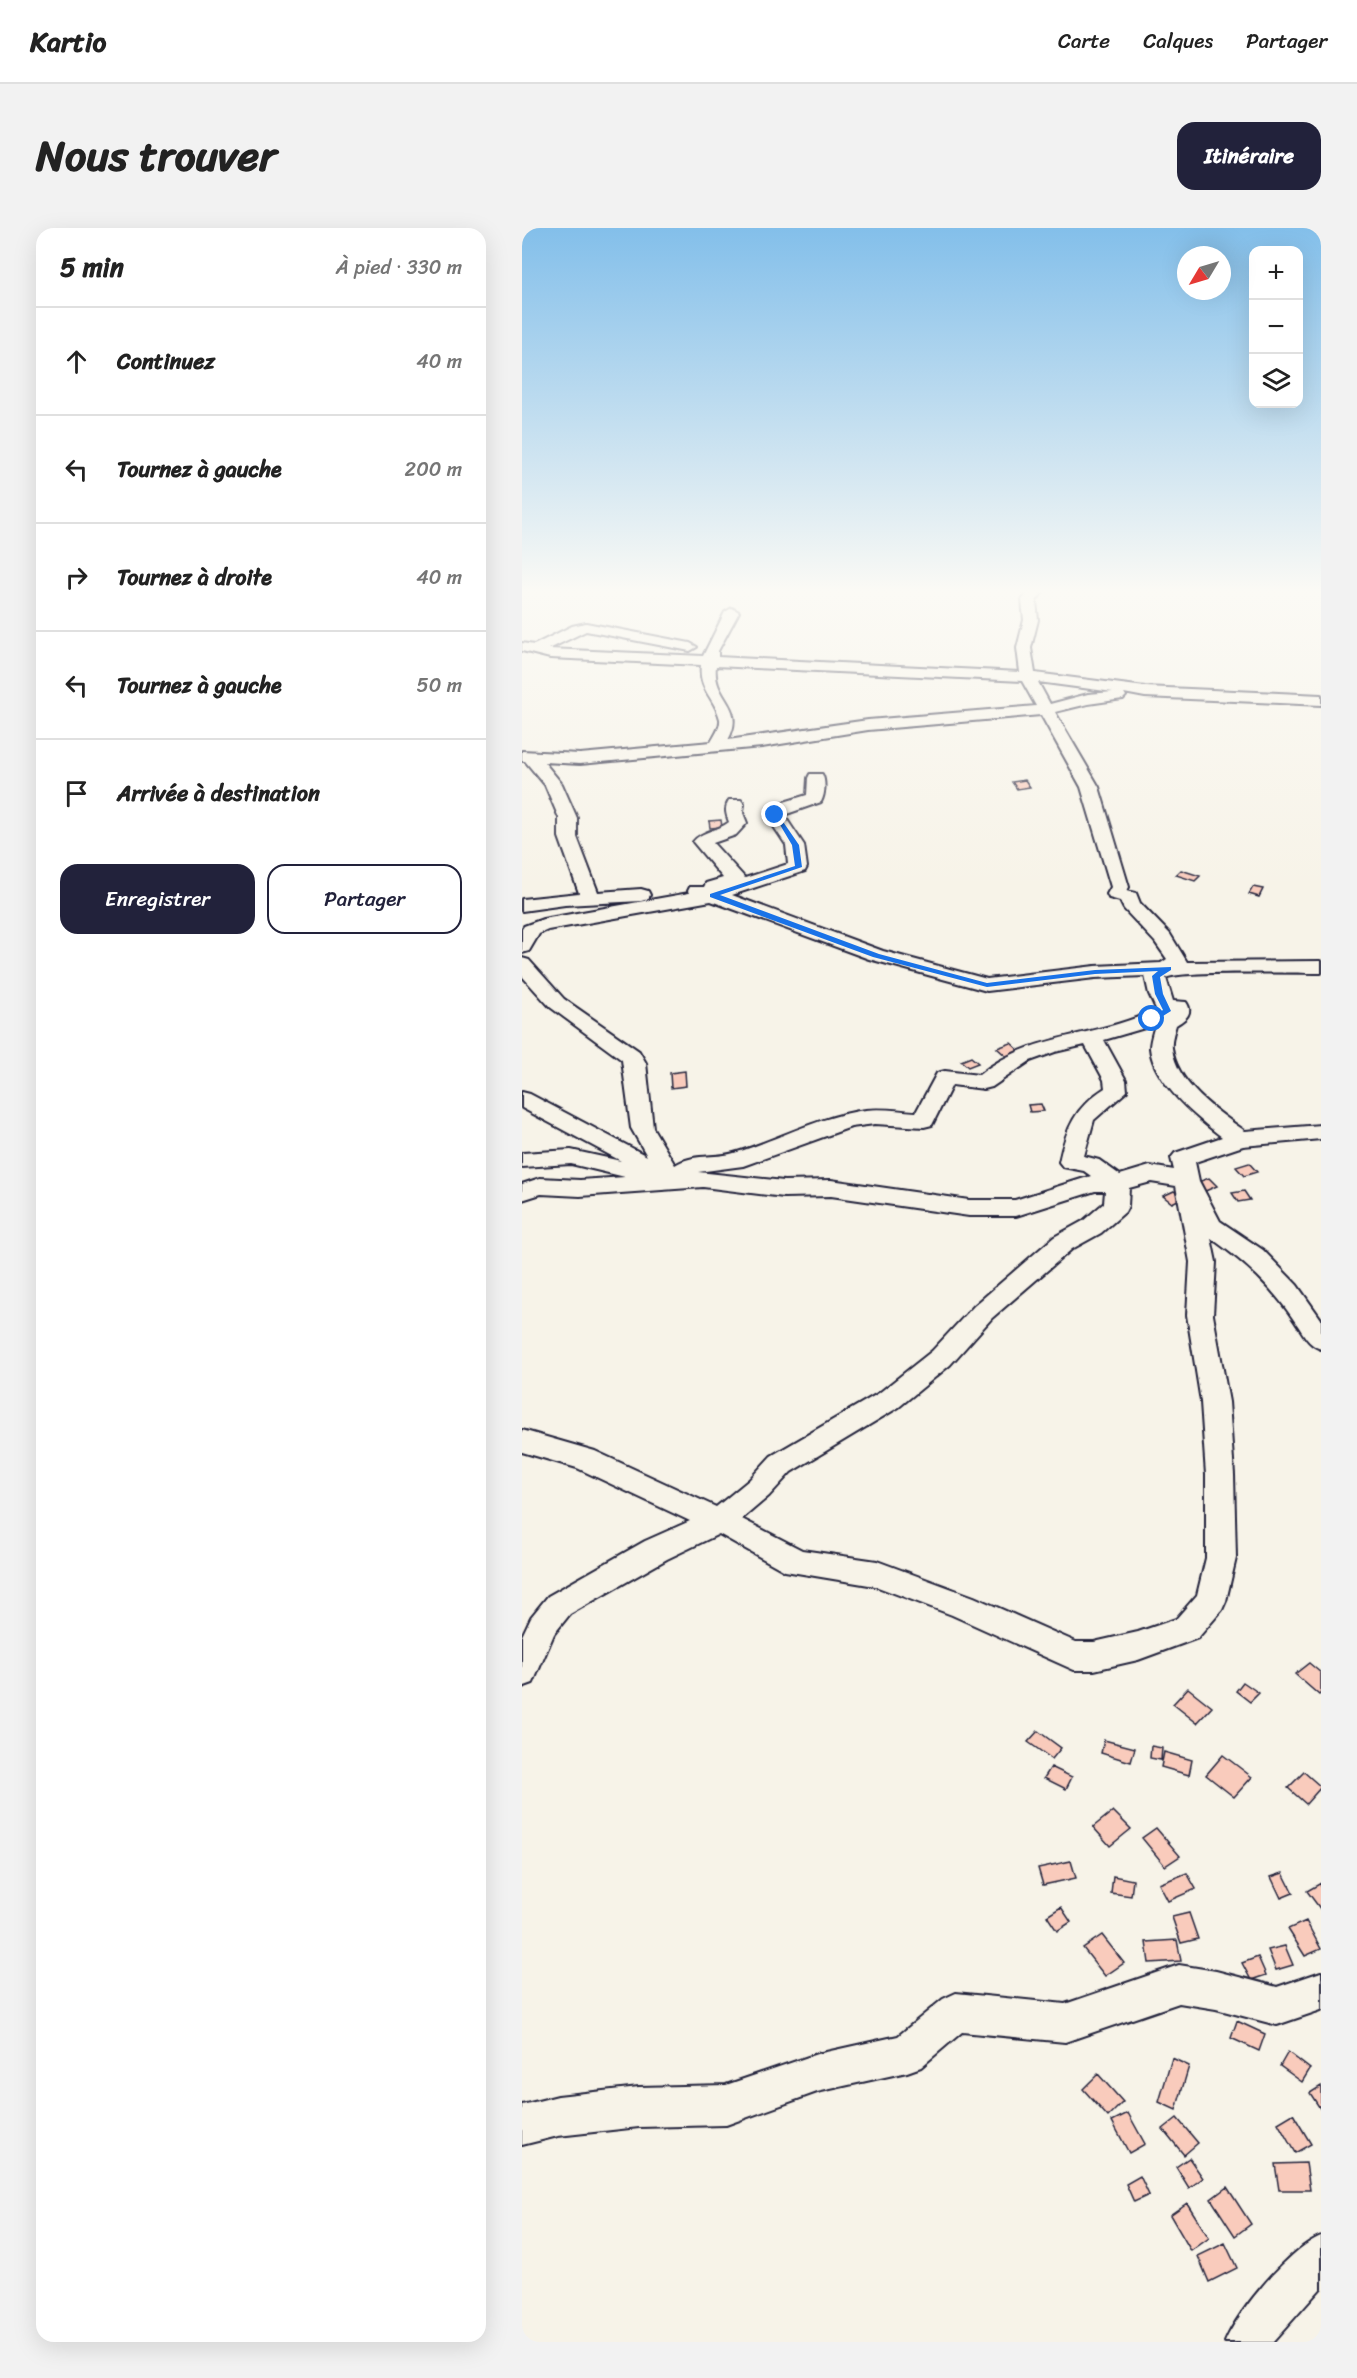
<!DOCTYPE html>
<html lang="fr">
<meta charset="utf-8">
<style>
:root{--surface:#fff;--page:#f2f2f2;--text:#222;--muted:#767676;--line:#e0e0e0;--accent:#22223b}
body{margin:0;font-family:Sriracha,sans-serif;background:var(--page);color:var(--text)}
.controls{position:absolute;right:18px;top:18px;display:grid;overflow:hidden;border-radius:12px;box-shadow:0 6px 24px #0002}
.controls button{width:54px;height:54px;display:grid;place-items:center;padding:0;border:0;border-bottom:2px solid var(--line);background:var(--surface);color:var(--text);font:30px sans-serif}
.compass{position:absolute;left:655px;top:18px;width:54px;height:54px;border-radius:50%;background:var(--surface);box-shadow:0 6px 24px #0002;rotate:232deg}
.stop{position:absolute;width:18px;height:18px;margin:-14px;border:4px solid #1a73e8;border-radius:50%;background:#fff}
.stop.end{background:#1a73e8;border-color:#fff;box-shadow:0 2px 6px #0008}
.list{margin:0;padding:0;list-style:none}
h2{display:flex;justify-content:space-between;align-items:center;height:78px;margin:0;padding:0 24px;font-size:26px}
h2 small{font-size:20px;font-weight:400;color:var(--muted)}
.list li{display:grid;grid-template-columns:39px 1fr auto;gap:18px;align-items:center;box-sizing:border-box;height:108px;padding:0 24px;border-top:2px solid var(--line)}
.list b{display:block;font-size:22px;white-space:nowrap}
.list em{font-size:20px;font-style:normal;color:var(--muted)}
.actions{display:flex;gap:12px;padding:18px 24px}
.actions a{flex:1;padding:14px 0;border:2px solid var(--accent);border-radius:18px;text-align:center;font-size:21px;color:var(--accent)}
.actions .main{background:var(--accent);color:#fff}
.icon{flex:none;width:33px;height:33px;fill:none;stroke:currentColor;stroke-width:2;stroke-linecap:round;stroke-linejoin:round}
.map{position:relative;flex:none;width:799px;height:2114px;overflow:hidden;border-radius:18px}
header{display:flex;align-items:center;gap:36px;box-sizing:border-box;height:84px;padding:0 30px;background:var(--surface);border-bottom:2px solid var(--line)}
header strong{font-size:28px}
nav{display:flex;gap:33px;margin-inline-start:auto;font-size:21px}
.intro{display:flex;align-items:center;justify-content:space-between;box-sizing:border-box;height:144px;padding:0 36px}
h1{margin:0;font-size:42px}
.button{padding:15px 27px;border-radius:18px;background:var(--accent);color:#fff;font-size:21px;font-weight:700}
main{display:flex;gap:36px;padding:0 36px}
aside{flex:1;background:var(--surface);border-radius:18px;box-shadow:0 6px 24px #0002}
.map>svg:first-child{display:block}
.building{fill:#f9cbbc;stroke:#22223b;stroke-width:1.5}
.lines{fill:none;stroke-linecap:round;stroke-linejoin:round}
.minor-casing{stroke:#22223b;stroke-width:4}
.minor{fill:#f7f3e8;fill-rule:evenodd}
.route{fill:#1a73e8}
</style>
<header>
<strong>Kartio</strong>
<nav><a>Carte</a><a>Calques</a><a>Partager</a></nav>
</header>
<div class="intro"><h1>Nous trouver</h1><a class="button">Itinéraire</a></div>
<main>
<aside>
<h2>5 min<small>À pied · 330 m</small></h2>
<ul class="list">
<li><svg class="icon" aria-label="ahead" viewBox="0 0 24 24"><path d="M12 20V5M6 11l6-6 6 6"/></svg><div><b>Continuez</b></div><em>40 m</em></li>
<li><svg class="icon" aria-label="left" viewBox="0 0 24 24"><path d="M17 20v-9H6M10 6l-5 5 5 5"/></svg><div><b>Tournez à gauche</b></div><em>200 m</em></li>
<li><svg class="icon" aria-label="right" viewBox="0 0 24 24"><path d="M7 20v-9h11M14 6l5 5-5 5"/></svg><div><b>Tournez à droite</b></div><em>40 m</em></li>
<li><svg class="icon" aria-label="left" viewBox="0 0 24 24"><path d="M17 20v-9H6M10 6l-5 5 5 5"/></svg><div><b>Tournez à gauche</b></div><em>50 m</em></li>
<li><svg class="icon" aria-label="arrive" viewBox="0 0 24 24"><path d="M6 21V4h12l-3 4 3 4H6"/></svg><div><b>Arrivée à destination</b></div></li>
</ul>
<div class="actions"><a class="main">Enregistrer</a><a>Partager</a></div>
</aside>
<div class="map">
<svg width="799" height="2114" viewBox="0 0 799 2114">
<rect width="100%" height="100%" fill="#f7f3e8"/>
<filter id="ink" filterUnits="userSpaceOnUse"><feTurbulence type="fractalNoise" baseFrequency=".0167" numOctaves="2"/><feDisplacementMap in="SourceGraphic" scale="12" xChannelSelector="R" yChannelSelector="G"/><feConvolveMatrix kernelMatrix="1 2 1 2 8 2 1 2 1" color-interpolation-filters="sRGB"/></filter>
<g filter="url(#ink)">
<path class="building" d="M503 552 508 559 495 561 490 554Z
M199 592 200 599 188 600 187 593Z
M659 642 678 648 673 653 654 647Z
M731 659 741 661 737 669 727 666Z
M489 815 500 825 486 830 475 820Z
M449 829 456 835 446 839 439 833Z
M163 843 164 858 149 860 148 845Z
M519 876 522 883 508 884 506 877Z
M727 935 735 944 722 948 714 939Z
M687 950 695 958 681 964 673 955Z
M652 963 660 970 650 975 641 968Z
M722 963 728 972 716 974 710 965Z
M787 1435 799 1445V1465L797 1467 773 1446Z
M721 1454 737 1465 728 1474 714 1463Z
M666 1460 690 1479 675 1495 651 1476Z
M516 1503 539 1520 530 1531 506 1514Z
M582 1512 613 1520 609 1534 579 1525Z
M629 1518 640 1520 639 1532 628 1530Z
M642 1524 670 1532 667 1547 639 1539Z
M701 1527 730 1549 712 1569 684 1547Z
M529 1539 550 1549 544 1561 522 1550Z
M782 1544 799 1559 784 1576 766 1560Z
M591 1583 609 1601 588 1618 571 1599Z
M634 1600 658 1628 643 1638 620 1610Z
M549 1633 554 1650 521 1657 516 1640Z
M665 1645 674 1661 646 1673 637 1656Z
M761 1645 771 1665 759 1670 749 1649Z
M591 1648 611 1652 609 1668 589 1665Z
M799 1655V1682L785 1663Z
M539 1679 549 1694 535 1703 525 1688Z
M667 1685 676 1711 659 1715 650 1689Z
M784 1693 799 1721 783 1728 766 1701Z
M580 1707 602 1735 583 1748 561 1720Z
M655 1712 659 1733 627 1735 624 1714Z
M763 1718 771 1737 754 1742 746 1722Z
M736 1729 744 1747 729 1752 720 1735Z
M715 1793 743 1806 737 1823 709 1810Z
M766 1824 788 1841 780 1854 758 1838Z
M650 1830 667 1838 654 1882 637 1874Z
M576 1846 601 1874 586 1889 561 1861Z
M799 1858V1882L788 1865Z
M606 1885 623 1916 607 1925 590 1893Z
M771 1886 789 1916 773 1925 756 1895Z
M655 1890 676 1915 662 1927 641 1901Z
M667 1930 681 1950 667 1960 654 1939Z
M784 1935 788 1962H757L753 1936Z
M618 1948 627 1967 612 1974 604 1956Z
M705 1959 729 1996 713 2008 689 1971Z
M665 1975 687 2010 669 2023 648 1987Z
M703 2015 715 2040 687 2054 676 2028Z"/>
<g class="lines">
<defs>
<path id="minor" d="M507 364H521L514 373 516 392 509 420 513 445 623 459 799 467V477L623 469 602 465 604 468 601 471 566 476 533 484 577 559 607 659 605 663 614 665 618 675 648 706 665 734 799 733V745C776 745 656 742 644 750L651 773 664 774C672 785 664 791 654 797 652 804 649 812 650 820 654 856 696 884 723 903L799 897V911L721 918 673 934 677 953 698 993 741 1022 775 1057 799 1091V1121C786 1117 782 1106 774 1095 749 1057 725 1036 689 1010L694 1034 691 1087 707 1174 712 1247 714 1330 704 1373 700 1382 676 1410 616 1432 572 1442H552L430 1387 353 1358 263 1343 197 1306 145 1331 48 1386 32 1406 11 1455 0 1459V1408L9 1389 26 1368 123 1313 168 1293 55 1240 0 1224V1202L73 1223 194 1279 227 1252 249 1228 357 1165 410 1123 452 1078 532 1009 561 993 582 975 583 963H573L494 988H447L309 968 262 969 181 959 58 968 19 966 0 972V956L18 950 58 952 103 949 49 936 0 939V925L49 922 99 933 0 880V864L8 866 125 928 109 900 100 832 28 779 0 748V730L7 732 42 771 117 823 124 835 131 900 153 937C172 925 192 931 212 925 256 912 297 888 344 882 360 880 378 883 394 884L415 845 423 843 457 847C512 803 575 811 634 781L627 766 623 748 573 750 465 763 347 731 189 673 26 702 17 706 7 723 0 725V701L2 698 21 691 167 665 166 663 168 659H182L184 655 201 650 171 614C179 603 196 603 207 594 204 586 202 580 207 572H219L222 576 221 585 225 595 214 607 191 615 223 650 266 636 264 617 244 587 252 577 285 567 286 550 288 546H300C304 553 303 567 299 574L262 587 282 617 285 639 283 643 210 667 361 723 465 751 573 738 639 735 645 731 633 714 602 681 598 673 587 670 585 666 589 659 559 559 519 487 346 502 240 519 58 536 22 534 40 556 55 590V609L76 664 119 661 126 663 128 667 126 671 119 673 43 677 0 683V671L57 665 37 609V590L23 557 3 533H0V523L58 526 189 514C193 507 199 499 198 491 193 470 176 462 179 437L28 430 0 423V415L12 417 50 398 64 395 168 415 175 419 168 423 64 403 27 421 181 428 203 384 210 380 217 384 196 423V429L498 444 495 420 502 392 500 372ZM194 438 500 453 514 478 346 492 206 512C225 477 190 472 194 438ZM516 454 591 464 566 466 528 476ZM633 797C631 804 628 813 628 820 631 854 675 890 700 909L653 925 649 930 652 942 628 938 598 947 577 932 562 928 572 892 605 863 604 852 582 812ZM563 817 582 852 583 860C553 879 544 901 537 934L541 939 562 943 569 948 493 972H447L309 952 262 953 176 944 221 938 329 899 353 896 402 899 410 897 430 857 462 861 470 859 508 833 533 824ZM629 954 654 958 668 1034 665 1087 679 1174 684 1247V1330L675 1367 654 1391 616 1404 572 1414H554L452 1369 355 1333 280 1322 220 1291 247 1268 269 1244 377 1179 428 1137 470 1090 550 1021 579 1005 603 984 606 978 607 960Z
M657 1737 694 1743 755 1759 799 1744V1782L755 1797 694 1781 657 1775 543 1814 440 1804 399 1839 385 1844 295 1864 204 1897 117 1899 36 1908 0 1917V1877L36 1868 117 1859 204 1857 295 1826 376 1808 421 1771 434 1765 543 1776Z
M799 2008V2060L751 2114H703C717 2082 767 2021 799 2008Z"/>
</defs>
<use href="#minor" class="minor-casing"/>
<use href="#minor" class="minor"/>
</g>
</g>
<linearGradient id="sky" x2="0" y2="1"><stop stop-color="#83bfea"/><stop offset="0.55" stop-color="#fbfaf5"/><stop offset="1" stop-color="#fbfaf5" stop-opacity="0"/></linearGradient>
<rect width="799" height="660" fill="url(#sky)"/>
<path class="route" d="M251 585H255L277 617 280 639 198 667 357 726 465 755 573 742 649 739V742L638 749 641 766 649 783 633 793 626 791 641 782 633 766 630 748 636 743 573 746 465 759 351 729 188 669V666L273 638 270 617Z"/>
</svg>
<div class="controls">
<button>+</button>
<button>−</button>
<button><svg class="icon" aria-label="layers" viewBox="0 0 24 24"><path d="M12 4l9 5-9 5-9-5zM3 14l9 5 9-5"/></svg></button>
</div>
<svg class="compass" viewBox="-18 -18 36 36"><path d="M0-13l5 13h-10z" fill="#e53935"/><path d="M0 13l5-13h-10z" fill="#767676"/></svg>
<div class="stop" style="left:630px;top:791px"></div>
<div class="stop end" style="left:253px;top:587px"></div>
</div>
</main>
